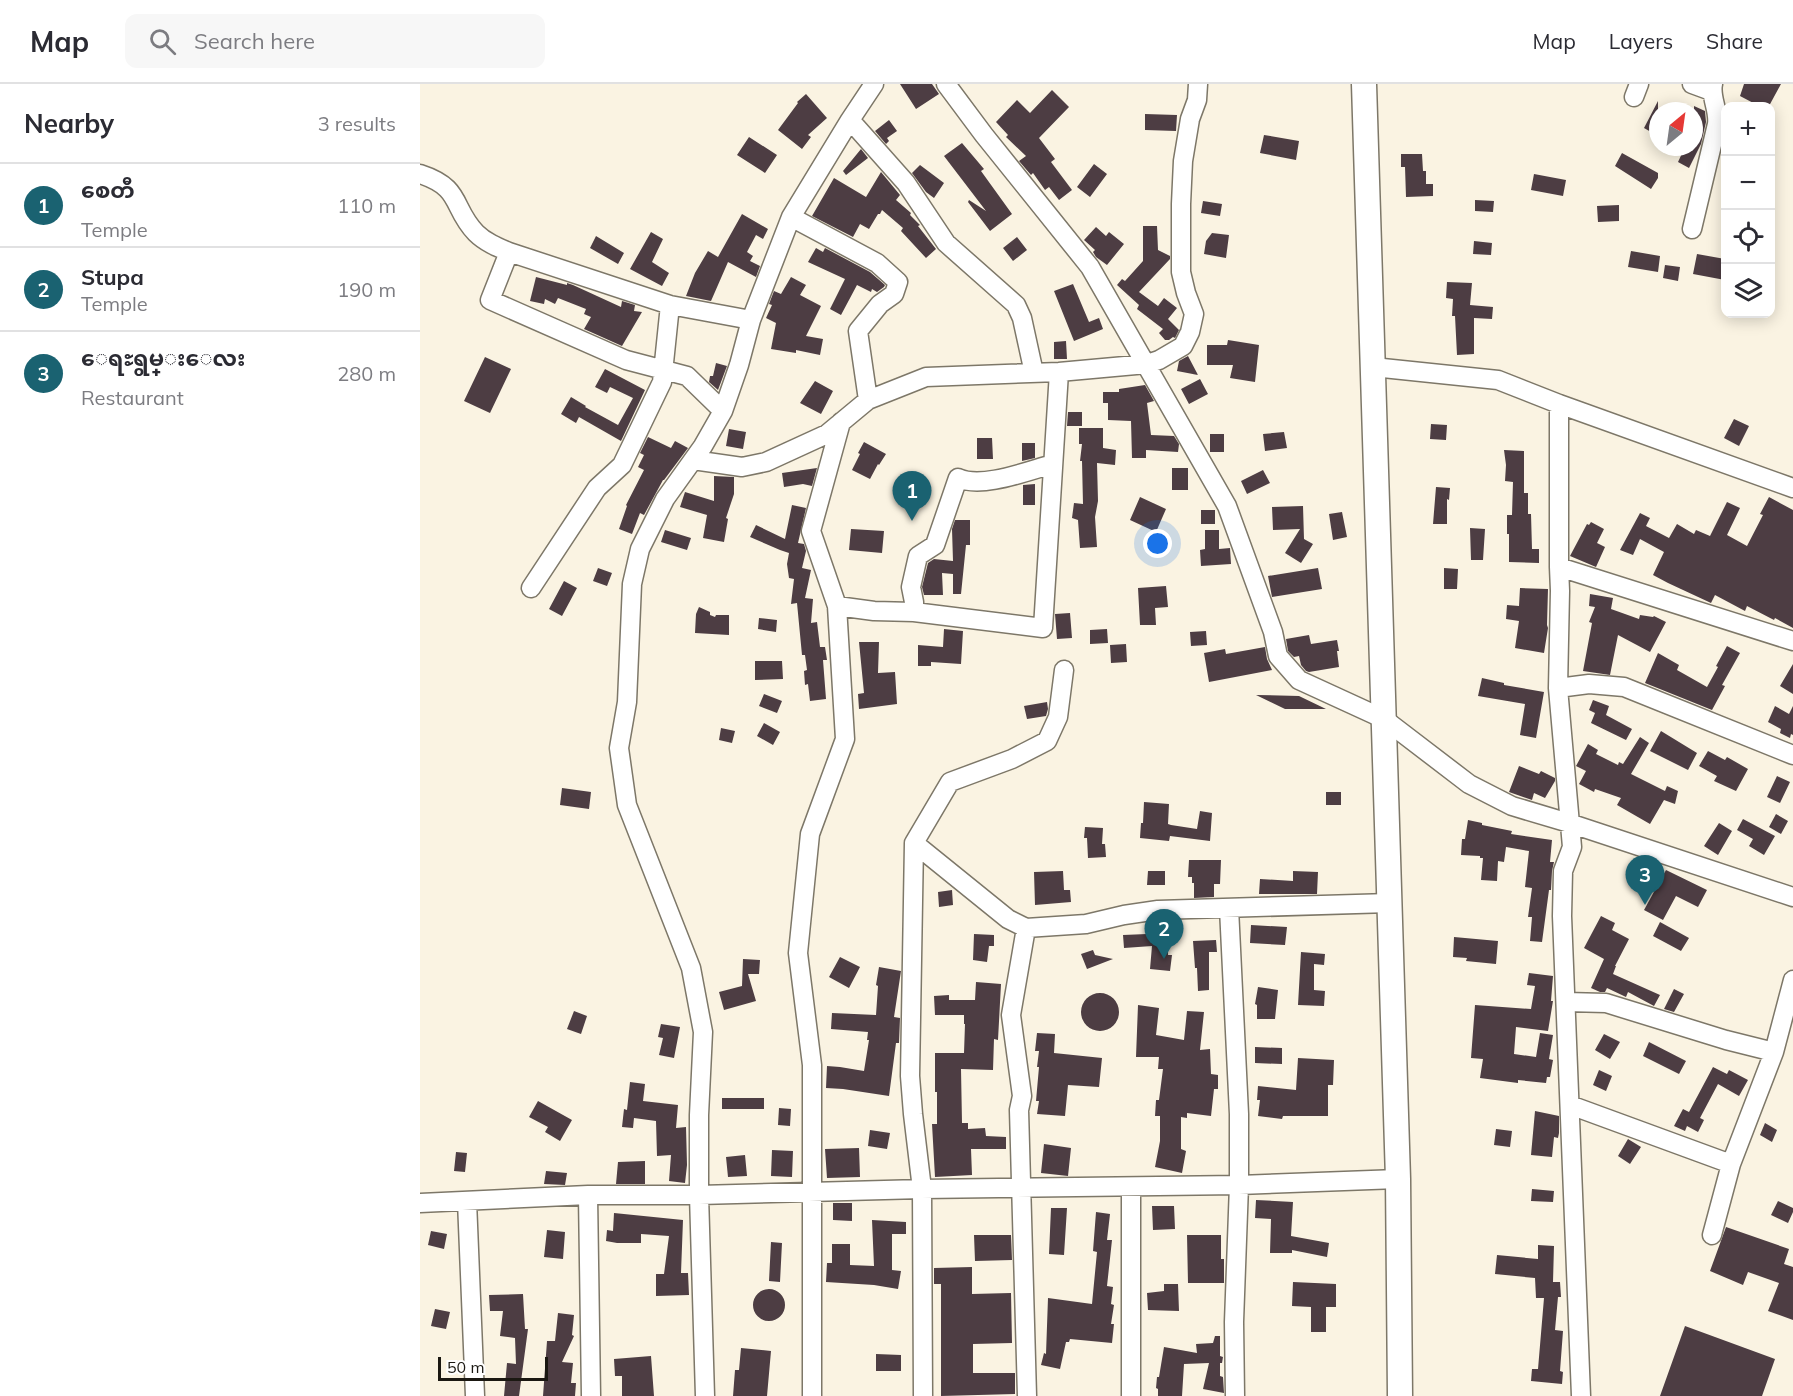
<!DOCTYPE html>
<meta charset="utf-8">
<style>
:root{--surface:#fff;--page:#f7f7f7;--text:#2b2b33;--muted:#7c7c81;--line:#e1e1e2;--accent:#1a6271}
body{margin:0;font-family:Mulish,"Noto Sans Myanmar",sans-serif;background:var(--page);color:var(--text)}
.controls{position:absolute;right:18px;top:18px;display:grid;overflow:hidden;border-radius:12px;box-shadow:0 3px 15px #0003}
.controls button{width:54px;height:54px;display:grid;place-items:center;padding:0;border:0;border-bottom:2px solid var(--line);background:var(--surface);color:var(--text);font:30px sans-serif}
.compass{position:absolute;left:1229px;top:18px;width:54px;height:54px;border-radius:50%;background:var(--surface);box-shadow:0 3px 15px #0003;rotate:29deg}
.scale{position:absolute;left:18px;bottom:15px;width:110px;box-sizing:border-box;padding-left:6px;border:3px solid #1b1812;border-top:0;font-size:16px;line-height:21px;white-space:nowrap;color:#1b1812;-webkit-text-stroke:4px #fff;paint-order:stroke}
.you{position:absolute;left:738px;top:460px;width:21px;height:21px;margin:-15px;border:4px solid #fff;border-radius:50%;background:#1a73e8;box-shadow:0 0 0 9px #1a73e833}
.badge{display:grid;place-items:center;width:39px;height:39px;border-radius:50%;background:var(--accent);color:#fff;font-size:20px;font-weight:700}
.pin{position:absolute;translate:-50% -50px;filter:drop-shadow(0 2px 3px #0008)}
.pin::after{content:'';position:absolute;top:32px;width:21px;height:18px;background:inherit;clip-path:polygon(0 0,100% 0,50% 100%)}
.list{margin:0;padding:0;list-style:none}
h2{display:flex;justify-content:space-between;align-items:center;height:78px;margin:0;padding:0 24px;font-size:26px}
h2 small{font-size:20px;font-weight:400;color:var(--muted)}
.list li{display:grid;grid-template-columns:39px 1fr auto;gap:18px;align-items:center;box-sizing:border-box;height:84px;padding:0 24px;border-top:2px solid var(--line)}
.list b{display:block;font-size:22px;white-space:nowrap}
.list p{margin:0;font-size:20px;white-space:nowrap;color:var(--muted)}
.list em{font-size:20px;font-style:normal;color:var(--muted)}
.icon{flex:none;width:33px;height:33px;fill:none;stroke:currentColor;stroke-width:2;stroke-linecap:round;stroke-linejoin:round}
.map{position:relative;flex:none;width:1373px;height:1312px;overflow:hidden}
header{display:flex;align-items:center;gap:36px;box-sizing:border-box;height:84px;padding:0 30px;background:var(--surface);border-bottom:2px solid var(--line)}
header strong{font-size:28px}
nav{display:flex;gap:33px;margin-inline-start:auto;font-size:21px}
.search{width:420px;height:54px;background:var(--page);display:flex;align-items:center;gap:15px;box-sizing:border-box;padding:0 21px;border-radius:12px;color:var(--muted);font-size:22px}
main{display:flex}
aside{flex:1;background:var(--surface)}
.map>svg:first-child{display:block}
.building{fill:#4d3d43}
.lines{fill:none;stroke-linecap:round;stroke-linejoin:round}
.minor-casing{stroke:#7d7768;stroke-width:21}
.major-casing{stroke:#7d7768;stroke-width:27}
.minor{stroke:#fff;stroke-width:18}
.major{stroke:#fff;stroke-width:24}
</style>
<header>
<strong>Map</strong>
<div class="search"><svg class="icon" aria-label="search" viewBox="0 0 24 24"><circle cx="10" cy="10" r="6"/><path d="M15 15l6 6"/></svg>Search here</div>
<nav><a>Map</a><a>Layers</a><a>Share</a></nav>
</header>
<main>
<aside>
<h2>Nearby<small>3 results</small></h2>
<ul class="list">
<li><span class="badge">1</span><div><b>စေတီ</b><p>Temple</p></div><em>110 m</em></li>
<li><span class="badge">2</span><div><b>Stupa</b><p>Temple</p></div><em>190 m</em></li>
<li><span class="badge">3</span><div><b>ေရႊရွမ္းေလး</b><p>Restaurant</p></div><em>280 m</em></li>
</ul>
</aside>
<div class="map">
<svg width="1373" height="1312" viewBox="0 0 1373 1312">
<rect width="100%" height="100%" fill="#faf3e2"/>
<path class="building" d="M480 0H512L519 10 496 25Z
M1324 0H1361L1349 22H1339L1320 12Z
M632 6 649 23 619 54 635 75 631 78 652 106 639 116 629 103 625 106 613 89 611 91 599 77 606 72 586 53 588 51 576 38 597 16 610 29Z
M386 10 407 34 388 51 391 53 382 65 358 46 378 19 377 18Z
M1238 17V52L1224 44Z
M1274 22 1285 27 1286 38 1281 60 1269 84 1258 78 1265 63H1274Z
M725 30 757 31 756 47 725 46Z
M469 36 477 47 467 54 469 57 466 60 455 47Z
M844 51 879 57 876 76 840 69Z
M329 53 357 71 345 89 317 71Z
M542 59 564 85 561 87 592 130 570 147 548 118 549 116 566 127 524 72Z
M441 65 448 74 426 91 423 87Z
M1202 69 1238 89V94L1231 105 1195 82Z
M981 70H1002L1003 87H1006V100H1013V112L986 113 985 83H981Z
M674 80 687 90 670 113 657 103Z
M500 81 524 99 514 114 506 108 492 89Z
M461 88 480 111 476 116 491 129 490 131 500 141 498 142 516 165 506 174 481 147 483 144 462 126 460 130H458L449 145 440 140 433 153 392 132 414 94 446 113Z
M1114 90 1146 96 1143 112 1111 106Z
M1055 116 1074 117 1073 128 1055 127Z
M783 117 802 120 800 132 781 129Z
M1199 121V137L1178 138 1177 122Z
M322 130 348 145 343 155 336 151 327 168 333 172 330 177 340 182 336 193 308 178 291 217 266 212 275 189 288 167 298 173Z
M723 142H737L738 166 750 172V175L719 208 738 222 744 214 757 224 748 235 759 246 755 254 753 253 749 256H745L739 249 743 245 717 225 719 221 697 201 702 195 705 197 723 177Z
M676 143 686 152 689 148 704 160 687 181 676 173 673 168 675 166 664 156Z
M231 148 243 155 232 178 249 189 242 202 210 185Z
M792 149 809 151 806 174 784 170 786 157Z
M176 152 204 169 198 180 170 164Z
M597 153 607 166 593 177 583 164Z
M1054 157 1072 159 1071 171 1053 170Z
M396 164 403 168 405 164 450 188 465 201 464 203 457 208 452 205 451 208 437 201 421 231 410 225 425 195 388 178Z
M1211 167 1240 172 1238 188 1208 183Z
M1277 170 1305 175V196L1273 190Z
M1245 181 1260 183 1258 197 1243 194Z
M116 193 147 201V199L153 201 201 223 202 217 215 221 214 227 222 228 202 262 164 245 171 233 164 230 166 225 138 214 135 220 125 215 124 220 110 217Z
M371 193 386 201 380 211 401 222 386 252 403 255 400 271 376 266V269L351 265 356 239 346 234 352 221 349 220 354 207 361 210Z
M1027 198 1052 199 1050 221 1073 223 1072 235 1054 234V270L1037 271 1035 232H1032L1033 215 1026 214Z
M653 200 669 238 679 234 683 245 654 257 634 207Z
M808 256 839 261 835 298 810 294 813 281H787V261H807Z
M646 257 647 275H634V258Z
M768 272 778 291 757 287 759 277Z
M65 273 91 285 70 329 44 317Z
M296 279 307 282 298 306 289 298 290 292H293Z
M185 285 225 306 201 357 159 333 156 339 141 330 151 313 166 322 165 323 198 341 213 314 190 303 187 309 175 303Z
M780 295 788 310 769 320 761 305Z
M395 297 413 307 401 330 380 319Z
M725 301 734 317 727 319 731 351 754 352 759 360 758 368 726 366V374H712L711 337 688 336V319H683V308H699V305Z
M648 328H662V342H647Z
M1314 335 1329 342 1319 362 1304 354Z
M1011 340 1027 341 1026 356 1010 355Z
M659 344H683V364L696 366 695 381 677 379 678 417 675 433 677 463 660 464 658 436 652 434 654 419 663 420 662 377H660L662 360H659Z
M309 345 326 348 323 365 306 362Z
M864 348 867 364 845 367 843 350Z
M790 350H804V368H790Z
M228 353 251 364 255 357 268 364 244 396H243L224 431 220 429 212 450 199 445 207 422 206 421 224 386 218 383 224 371 220 369Z
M557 354H572L573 375H557Z
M444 358 466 370 459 381 458 380 450 395 432 386 440 370 438 369Z
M602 359H615V374L602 377Z
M1084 366 1104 367V409H1108V430H1111L1112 465H1119V479L1089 478V450H1087V431H1092L1093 398 1085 397 1086 381Z
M397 384 392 402 383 400 364 403 362 389Z
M752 384H768V406H752Z
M843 386 850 399 827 410 821 397Z
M294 392 314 393V410L306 434 308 435 304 458 283 454 287 431 260 423 265 408 294 417Z
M615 400V421H603V401Z
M1016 403 1030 404 1029 416 1027 415V440H1013Z
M720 413 746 425 736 448 710 436Z
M1349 413 1373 426V544L1355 534 1354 536 1327 522 1325 527 1295 511 1291 519 1248 499 1233 491 1244 468 1220 455 1213 471 1200 466 1220 429 1230 434 1226 442 1249 454 1257 440 1274 450 1276 446 1290 452 1307 418 1320 424 1307 451 1327 462 1343 431 1340 430Z
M372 421 386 424 378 459 384 460 386 467 382 484 391 486 385 514 393 515 391 539 397 538 400 563H405L407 576H403L406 615 390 617 388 600 385 601 384 587 387 586 385 571H382L377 519 371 520 374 495 369 494 367 480 369 469 360 466 330 453 336 441 365 455Z
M883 422 884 455 893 460 881 479 865 469 880 445 853 446 852 423Z
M781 426H795V440H781Z
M922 428 927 453 913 456 909 430Z
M535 436H550V461H546L541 510H533V490L522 489 523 511H504L502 503 508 479 514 475 533 477 532 445Z
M1171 438 1184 445 1177 459 1185 463 1176 483 1150 472 1167 440 1169 441Z
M1050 444 1065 445 1063 476H1051Z
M431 445 464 447 462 469 429 466Z
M245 446 271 454 267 466 241 458Z
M785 446H799V465L810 464 811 480 781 482 780 466 785 465Z
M178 484 192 489 187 502 173 497Z
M898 484 902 505 852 513 848 492Z
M1024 484 1038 485 1037 505H1024Z
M144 497 157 504 142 532 129 525Z
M746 502 748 523 735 524 736 541H720L718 504Z
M1100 504 1128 505 1127 541 1128 544 1124 569 1095 564 1099 537 1086 535 1087 521 1099 522Z
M1170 510 1193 514 1191 525 1219 535 1220 531 1233 533 1234 532 1246 538 1230 568 1198 551 1190 591 1163 587 1172 539 1169 538 1175 523 1169 522Z
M279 523 290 528V531L295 533 296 531H309V551L275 549 276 530Z
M650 529 652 554 637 555 635 530Z
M339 534 357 536 356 548 338 545Z
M524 545 543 547 541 580 511 578V582H498V561L523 563Z
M687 545 688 559 670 560V546Z
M786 547 787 561 771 562 770 548Z
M889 551 891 560 917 556 919 567H917L919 583 889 588 886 587 881 581 879 572 874 573 868 567 866 555Z
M439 558H459L458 589 475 588 477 620 439 625 438 610 444 609Z
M706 560 707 578 691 579 690 561Z
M1307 562 1320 569 1302 601 1305 602 1292 626 1225 599 1238 569 1259 581 1257 586 1287 603 1298 583 1296 582Z
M845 563 847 575 852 586 789 598 784 569 805 565 806 570Z
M335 577H362L363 595 335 596Z
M1373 580V610L1360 602Z
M1062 594 1084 599V601L1124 608 1116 654 1100 651 1105 620 1058 612Z
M344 610 362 617 357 629 339 622Z
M836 611 879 612 906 625H865Z
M1173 616 1189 622 1186 631 1212 645 1206 656 1171 639 1175 629 1169 626Z
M627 618 628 625 626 632 607 635 604 622Z
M1355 622 1369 630 1373 622V651L1371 650 1370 654 1360 649 1361 645 1348 638Z
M344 639 360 648 353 661 337 652Z
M301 644 315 647 312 659 299 656Z
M1241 647 1277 669 1268 686 1230 667Z
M1220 653 1229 659 1211 690 1245 707 1247 702 1258 707 1255 720 1244 716 1230 740 1197 721 1201 714 1175 705 1174 708 1159 700 1166 687 1156 682 1168 660 1178 666 1176 670 1198 681 1199 678 1203 680Z
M1288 667 1305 676 1307 673 1328 685 1316 707 1294 697 1297 692 1279 682Z
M1099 682 1119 690 1121 687 1135 694V697L1125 714 1114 709 1112 716 1089 708Z
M1357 692 1370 698 1360 719 1347 713Z
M142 704 171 708 169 725 140 721Z
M906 708H921V721H906Z
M724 718 749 720 748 740 751 741 777 745 780 727 792 729 790 757 750 752 749 757 720 754 721 739H723Z
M1356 730 1368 737 1361 750 1349 743Z
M1323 735 1355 752 1344 771 1329 762 1333 755 1317 746Z
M1048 736 1062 739V741L1092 747 1091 750 1132 756 1130 778H1134L1132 787 1131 806H1129L1122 858 1110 857 1112 833H1108L1112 804 1105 803 1109 767 1086 763 1084 778 1078 777 1077 797 1061 796 1063 774H1060V772L1041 771 1042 755H1045Z
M1299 739 1312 747 1298 771 1284 762Z
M665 743 683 744 682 760H685L686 773 668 774 667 754H664Z
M769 776H801L800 800H794V813L774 814V799H772V793H768Z
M1246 786 1287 806 1278 823 1256 812 1243 836 1224 826Z
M643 787 644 806H650L651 818 615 821 614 788Z
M728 787H745V801H727Z
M873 787 898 788 897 810H839L840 795 873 797Z
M532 806 533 821 519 823 518 808Z
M1181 832 1195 839 1192 846 1209 855 1195 882H1196L1193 890 1240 911 1234 922 1208 908 1206 913 1187 904 1185 908H1180L1171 904 1184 875 1164 864Z
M1240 838 1269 854 1261 867 1233 852Z
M831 841 867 843 865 861 830 859Z
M728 844H748V871H752L750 887 730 885 732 862 704 864 703 851 727 850Z
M554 850 574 851V862H569L567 878 553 876Z
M1034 853 1078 857 1076 880 1046 877 1047 874 1033 873Z
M796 856 797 868H789V906L778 907 777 884H775L773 857Z
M673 866 675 871 693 875 667 885 661 870Z
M881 868 905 870 904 881 894 880V906L905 907 904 922 878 921Z
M420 873 440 883 429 904 409 893Z
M323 875 340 876 339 890H328L336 917 304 926 299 908 322 902Z
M459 883 481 887 474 933 480 934 479 959H476L469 1012 423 1005 406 1004 407 982 420 983 444 987 449 956H447L448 948 411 945 412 929 456 931 458 902 456 901Z
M1109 889 1133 892 1131 917H1133L1128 947 1096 943 1094 970 1116 973 1120 949 1133 951 1129 975 1133 976 1130 993H1127L1126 999 1098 996V999L1060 994 1063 975 1051 974 1055 921 1111 925 1115 902 1107 901Z
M556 898 581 900 578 956 574 955 573 986 541 985 542 1039H548V1045L565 1044 566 1052 586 1053V1065H551L552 1091 515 1093 512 1040H517V1008H515V969H544L545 940H544V931H515L514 912 529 911V916H555Z
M838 903 858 906 855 935H837V921L835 920Z
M1254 905 1264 910 1254 928 1244 925Z
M661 928a19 19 0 1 1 38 0a19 19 0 1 1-38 0Z
M718 921 739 924 736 951 764 956 767 927 784 928 780 966 790 965 791 990 798 991V1005H794L791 1032 767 1029V1034L761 1033V1065L766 1067 762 1089 735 1083 740 1057V1032H735L736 1016H739L743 985H738L739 973H716Z
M154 927 167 932 161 950 147 945Z
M241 940 260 943 254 974 239 971 243 954 238 953Z
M617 949 635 950 634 969 682 974 679 1003 648 1001 645 1032 617 1030 619 1017H616L619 983H617L619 967H615Z
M1184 950 1200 958 1190 975 1175 966Z
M1229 958 1266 977 1259 990 1223 972Z
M835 963 862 964V980L835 979Z
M878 974 914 976 913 1001H908V1032H863L862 1035 838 1032 840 1016H837L838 1002 876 1006Z
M1293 983 1307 990 1309 986 1328 996 1319 1012 1298 1000 1280 1034 1284 1036 1278 1048 1267 1042 1265 1047 1254 1042 1263 1025 1269 1028Z
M1179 986 1192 992 1186 1007 1173 1001Z
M210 998 225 1000 223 1017 258 1021 256 1044 266 1043 267 1081 265 1099 249 1097 251 1071 237 1072 236 1037 214 1034 213 1044 202 1043 204 1025 207 1026Z
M302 1014H344V1025H302Z
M118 1017 152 1036 140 1057 125 1048 128 1043 109 1033Z
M359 1024 371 1025 370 1042 358 1041Z
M1115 1027 1139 1032V1049L1138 1054 1134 1053 1132 1073 1111 1071Z
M1345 1039 1357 1046 1352 1058 1340 1051Z
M1076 1045 1092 1047 1090 1063 1074 1061Z
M450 1046 470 1049 467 1065 448 1062Z
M1208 1055 1221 1063 1210 1080 1198 1072Z
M624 1060 651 1064 648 1092 621 1089Z
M439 1064 440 1093 407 1094 405 1065Z
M352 1066 373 1067 372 1093 351 1092Z
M36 1068 47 1069 45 1088 34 1087Z
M325 1071 327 1092 308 1093 306 1073Z
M225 1077V1100H196L198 1078Z
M126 1087 147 1089 145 1101 124 1100Z
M1112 1105 1134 1107 1133 1118 1111 1117Z
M836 1116 873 1118 871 1152 909 1159 907 1173 872 1166V1169H850L851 1135 835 1134Z
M1358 1117 1373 1124V1128L1368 1139 1351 1131Z
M413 1119H432V1137L413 1136Z
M732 1122H754L755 1145 733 1146Z
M631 1124H647L644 1171 629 1170Z
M676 1128 690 1130 687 1156H692L687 1202 693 1203 691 1220 694 1221 691 1240H694L692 1259 650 1255 649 1258H646L640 1285 621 1281 624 1269 626 1270 628 1214 672 1220 677 1168 673 1167Z
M194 1129 263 1136 261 1189H268L269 1211 236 1212V1190H244L249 1152 221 1150V1159H197L186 1157 187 1146 193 1147Z
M452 1136 486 1138V1150H472V1186L481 1187 478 1205 454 1201 406 1198 407 1179H412V1160H430V1181L454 1182Z
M1306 1143 1369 1165 1364 1180 1373 1183V1236L1348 1227 1359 1199 1328 1188 1323 1201 1290 1187Z
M127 1146 145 1148 143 1175 124 1173Z
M11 1147 27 1150 24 1165 8 1161Z
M554 1151H591L592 1176 555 1177Z
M767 1151H801V1175H804V1199H768Z
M351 1158 362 1159 360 1198 349 1197Z
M1118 1161 1134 1162 1133 1198H1140L1141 1213H1138L1135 1246 1143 1247 1140 1287 1143 1288 1142 1300 1111 1297 1112 1285H1118L1124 1214H1116L1115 1194 1075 1190 1077 1171 1118 1175Z
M552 1183V1210L591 1209 592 1259 553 1260V1289H595V1310L521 1312V1200H514V1184Z
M873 1198 916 1200V1223H906V1248H891V1223L872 1222Z
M744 1200H758L759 1227 728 1226 727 1209 744 1207Z
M333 1221a16 16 0 1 1 32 0a16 16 0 1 1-32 0Z
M103 1210 105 1245H108L99 1312H84L87 1279 96 1280 95 1254 80 1252 83 1227H70L69 1211Z
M15 1225 30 1228 26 1245 11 1242Z
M138 1229 154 1231 152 1251 154 1252 142 1278 153 1279 151 1299H156L155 1312H123L127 1257H135Z
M1265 1242 1355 1275 1342 1312H1240Z
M795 1252H800V1272L803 1273 802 1279H800V1292L803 1293 804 1309 783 1305 789 1279 764 1280 762 1312H738V1305L736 1304 737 1293H739L744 1263 777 1269 776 1260 793 1259Z
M321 1264 351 1267 347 1312H313L315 1286H319Z
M456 1270 481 1271V1287H456Z
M231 1272 234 1312H202V1292H195L194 1275Z"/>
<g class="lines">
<defs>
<path id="minor" d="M526 0 564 51 670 183 807 422 853 548 858 572 879 596 964 635 1049 700 1092 722 1149 739 1373 813
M1272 0 1291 7
M1214 13 1219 0
M430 36 486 99 526 159 596 221 602 234 614 289
M0 90C43 104 31 123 56 149 65 158 77 163 89 168L250 221 331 236
M371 133 457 179 478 198 474 210 460 220 438 247 448 316
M1272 145 1297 40C1299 26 1290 13 1293 0
M89 168 70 216 206 276 267 292 303 327
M953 283 1078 296 1139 320
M273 376 322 383 346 378 407 350 448 316 506 293 639 288 727 280 739 276 763 262 770 248 774 230 766 209 761 188V120L763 77 770 35 777 16 778 0
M1139 483 1373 557
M111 504 177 404 202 381 242 298 250 221
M417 522 454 527 494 528 623 544 639 288
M494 528V518L491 503 498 472 515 461 538 394C562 405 607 387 633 380
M1138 604 1169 600 1204 603 1373 671
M494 759 588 835 606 844 666 840 704 831 738 826 970 819
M809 824 819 1030V1101L814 1238 815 1312
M606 844 591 931 602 1012 599 1026 607 1312
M1146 918 1186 919 1306 956 1354 968
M1150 1021 1311 1080
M711 1103V1312
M168 1111 171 1312
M47 1117 55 1312
M0 1119 168 1111H279L502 1105 819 1101 978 1095
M1292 1151 1311 1080 1354 968 1373 896
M285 1312 279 1111V1031L283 948 271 884 207 721 199 664 207 618 212 500 220 465 245 415 283 362 303 327 319 281 331 236 371 133 430 36 454 0
M392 1312V981L378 869 390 750 425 655 417 522 391 447 421 338
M503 1312 502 1105 493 1030 490 992 494 759 530 698 592 675 627 657 638 633 644 586
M1161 1312 1142 832 1143 787 1152 763 1138 604 1140 507 1139 483V320L1373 404"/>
<path id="major" d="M944 0 978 1095 980 1312"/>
</defs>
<use href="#minor" class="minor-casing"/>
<use href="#major" class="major-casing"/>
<use href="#minor" class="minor"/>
<use href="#major" class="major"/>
</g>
</svg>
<div class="controls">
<button>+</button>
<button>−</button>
<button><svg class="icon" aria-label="locate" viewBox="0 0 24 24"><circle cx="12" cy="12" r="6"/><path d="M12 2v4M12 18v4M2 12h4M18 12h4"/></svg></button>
<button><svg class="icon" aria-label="layers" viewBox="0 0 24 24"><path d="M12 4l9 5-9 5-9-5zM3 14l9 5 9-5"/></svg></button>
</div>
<svg class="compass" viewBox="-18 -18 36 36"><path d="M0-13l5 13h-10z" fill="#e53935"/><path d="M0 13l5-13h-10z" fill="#7c7c81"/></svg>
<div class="scale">50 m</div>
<div class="you"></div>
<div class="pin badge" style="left:492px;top:437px">1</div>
<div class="pin badge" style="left:744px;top:875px">2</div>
<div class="pin badge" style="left:1225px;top:821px">3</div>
</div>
</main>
